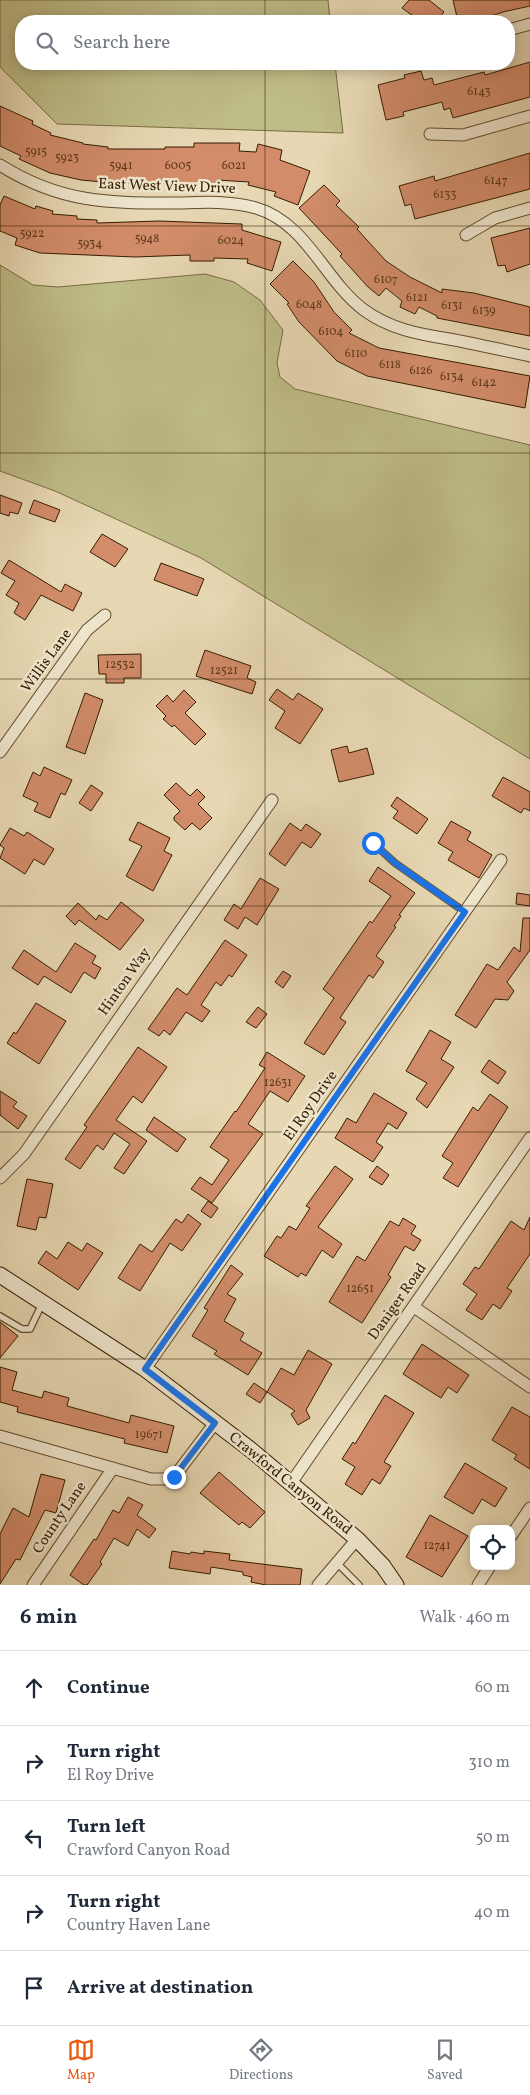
<!DOCTYPE html>
<meta charset="utf-8">
<style>
:root{--surface:#fff;--page:#f2f2f3;--text:#1f2937;--muted:#747a83;--line:#e0e1e3;--accent:#ea580c}
body{margin:0;font-family:Vollkorn,serif;background:var(--page);color:var(--text)}
.controls{position:absolute;right:15px;bottom:15px;display:grid;overflow:hidden;border-radius:10px;box-shadow:0 2px 12px #0003}
.controls button{width:45px;height:45px;display:grid;place-items:center;padding:0;border:0;border-bottom:1px solid var(--line);background:var(--surface);color:var(--text);font:25px sans-serif}
.stop{position:absolute;width:15px;height:15px;margin:-11px;border:4px solid #1a73e8;border-radius:50%;background:#fff}
.stop.end{background:#1a73e8;border-color:#fff;box-shadow:0 1px 5px #0008}
.list{margin:0;padding:0;list-style:none}
h2{display:flex;justify-content:space-between;align-items:center;height:65px;margin:0;padding:0 20px;font-size:21px}
h2 small{font-size:16px;font-weight:400;color:var(--muted)}
.list li{display:grid;grid-template-columns:32px 1fr auto;gap:15px;align-items:center;box-sizing:border-box;height:75px;padding:0 20px;border-top:1px solid var(--line)}
.list b{display:block;font-size:19px;white-space:nowrap}
.list p{margin:0;font-size:16px;white-space:nowrap;color:var(--muted)}
.list em{font-size:16px;font-style:normal;color:var(--muted)}
.icon{flex:none;width:28px;height:28px;fill:none;stroke:currentColor;stroke-width:2;stroke-linecap:round;stroke-linejoin:round}
.map{position:relative;flex:none;width:530px;height:1585px;overflow:hidden}
.search{position:absolute;background:var(--surface);box-shadow:0 2px 12px #0003;left:15px;right:15px;top:15px;height:55px;display:flex;align-items:center;gap:12px;box-sizing:border-box;padding:0 18px;border-radius:20px;color:var(--muted);font-size:19px}
.sheet{height:440px;background:var(--surface)}
nav{display:flex;justify-content:space-around;align-items:center;box-sizing:border-box;height:70px;border-top:1px solid var(--line);background:var(--surface);font-size:14px;color:var(--muted)}
nav a{display:grid;justify-items:center;gap:2px}
nav .on{color:var(--accent)}
.map>svg:first-child{display:block}
.green{fill:#bebc87;stroke:#7a6c44}
.building{fill:#d28c6a;stroke:#351d00}
.lines{fill:none;stroke-linecap:round;stroke-linejoin:round}
.lane-casing{stroke:#624c2d;stroke-width:8}
.street-casing{stroke:#624c2d;stroke-width:13}
.secondary-casing{stroke:#351d00;stroke-width:17}
.lane{stroke:#efe6ce;stroke-width:5.5}
.street{stroke:#efe6ce;stroke-width:11}
.secondary{stroke:#efe6ce;stroke-width:15}
.route{stroke:#1a73e8;stroke-width:6}
.grid{fill:none;stroke:#351d00;stroke-width:1;stroke-opacity:0.55}
.labels{text-anchor:middle;dominant-baseline:central;stroke-width:5;stroke-linejoin:round;paint-order:stroke}
.number-label{font-size:12px;fill:#5c391a}
.street-label{font-size:15px;fill:#351d00;stroke:#efe6ce}
</style>
<div class="map">
<svg width="530" height="1585" viewBox="0 0 530 1585">
<rect width="100%" height="100%" fill="#e7d8b3"/>
<filter id="stains"><feTurbulence type="fractalNoise" baseFrequency=".004" numOctaves="4"/><feColorMatrix values="0 0 0 0 .2 0 0 0 0 .09 0 0 0 0 .02 0 0 0 .5 -.17"/></filter>
<radialGradient id="worn" r=".72"><stop offset=".6" stop-color="#630" stop-opacity="0"/><stop offset="1" stop-color="#630" stop-opacity=".3"/></radialGradient>
<path class="green" d="M0 0H328L330 21H21V64H335L343 133 57 124 0 67Z
M0 265 33 285 58 287 205 274 234 282 260 300 283 330 277 363 280 377 295 389 530 445V759L201 558 55 491 0 471Z"/>
<path class="building" d="M409 0H429L444 12 437 21H420L402 8Z
M453 0H530V6L503 12 477 21H458Z
M530 62V97L453 118 450 108 444 110 442 102 403 112 404 116 386 120 378 85 405 78 404 75 421 71 424 80 432 78 434 85 484 72 485 75Z
M0 106 33 121 32 124 51 133 50 135 83 143V144L108 147V149H165V147H194V143H240L239 151 256 152 258 144 282 150 280 160 310 171 298 205 274 196 276 192 248 185 249 182 217 180V183L165 186V183H114L81 180 50 173 19 159 21 156 0 146Z
M530 153V189L415 219 411 204 405 206 399 186 434 176 435 181Z
M324 185 340 201 336 205 359 227 357 229 386 261 410 277 442 293V289L474 293 530 307V336L437 318V316L419 307 415 314 400 307 402 301 386 288 379 296 368 287 340 256 342 254 299 208Z
M4 196 35 209 36 206 53 211 52 214 77 216V219L97 220V223L159 221 242 224V230L281 242 272 271 247 263 248 259 214 258V261H190V255L135 257 40 253 15 245 17 238 0 231V205Z
M530 228V264L507 272 505 265 498 266 491 238Z
M293 261 314 282 334 312 352 330 349 333 379 348 530 376 525 408 367 376 337 361 299 322 287 304 289 303 270 284Z
M0 495 22 503 18 514 10 512 9 516 0 513Z
M34 500 60 510 55 522 29 513Z
M102 534 128 549 115 567 90 552Z
M9 560 61 592 65 584 82 593 73 611 41 595 25 620 14 613 19 603 6 595 15 581 1 573Z
M161 563 204 579 197 596 154 580Z
M205 650 251 666 247 678 256 682 252 694 196 676Z
M141 654V678H124V683H106V674H99L98 655Z
M277 689 293 700 298 693 323 709 300 744 275 728 285 711 269 700Z
M184 690 196 702 185 713 206 734 195 745 174 725 172 727 163 719 166 716 156 706 167 695 173 702Z
M85 693 103 700 85 754 66 747Z
M347 746 349 753 367 748 374 774 339 782 331 750Z
M44 767 72 780 65 795 61 793 50 818 34 811 38 803 23 796 33 772 40 776Z
M503 777 530 792V811L524 808 521 813 492 796Z
M176 783 190 796 197 789 205 797 198 804 212 818 200 830 192 823 185 830 174 820V817L180 811 164 795Z
M91 785 103 793 91 811 79 803Z
M397 797 428 819 417 834 393 818 398 811 391 806Z
M451 821 471 832 467 840 492 855 479 878 448 860 453 852 438 843Z
M138 822 170 838 164 851 172 855 153 891 126 876 142 846 129 840Z
M290 823 301 831 306 824 321 834 311 848 302 842 285 866 269 854Z
M10 828 24 836 27 832 54 849 44 865 34 859 25 874 0 858 4 848 0 845Z
M378 867 415 893 399 915 401 916 394 926 396 927 376 956 384 962 373 978 369 975 340 1018 346 1022 324 1055 304 1043 334 998 323 989 370 921 372 923 391 896 369 881Z
M260 878 279 889 257 925 245 917 238 929 224 920 234 904 241 909Z
M517 893 530 895V906L516 904Z
M121 902 144 920 120 950 79 920 75 925 66 916 78 903 96 920 99 915 107 920Z
M523 918H530V950L507 982 514 991 508 1000 495 999 476 1028 455 1015 487 964 498 970 514 947 520 952Z
M225 940 247 955 232 977 229 975 221 986 216 982 201 1005 210 1011 202 1022 186 1012 170 1035 164 1030 159 1036 148 1029 177 988 187 995Z
M75 943 96 956 92 963 101 968 95 979 84 972 71 993 44 976 38 985 12 968 24 950 56 972Z
M283 971 291 976 283 988 275 982Z
M36 1003 66 1021 39 1064 7 1043 14 1032 16 1034Z
M258 1007 267 1014 256 1028 246 1022Z
M430 1030 451 1042 441 1059 454 1067 427 1108 416 1099 427 1083 406 1071Z
M138 1047 167 1067 142 1103 133 1096 116 1120 147 1141 124 1174 114 1168 130 1144 114 1133 103 1150 97 1145 80 1169 65 1159 87 1127 84 1125Z
M267 1052 305 1076 288 1102 270 1091 248 1124 263 1134 212 1203 191 1189 200 1177 212 1185 229 1160 210 1147 235 1111 236 1112 265 1068 259 1065Z
M489 1060 506 1072 498 1084 481 1072Z
M0 1091 17 1102 13 1107 27 1116 18 1129 0 1115Z
M374 1093 407 1113 397 1129 388 1123 376 1142 383 1147 373 1162 335 1138 347 1118 356 1123Z
M490 1094 508 1107 458 1187 443 1178 453 1163 442 1156 473 1107 478 1111Z
M154 1117 186 1139 177 1152 146 1130Z
M335 1166 353 1179 318 1227 342 1244 333 1258 322 1250 306 1276 301 1273 298 1277 264 1256 277 1236 281 1238 289 1226 296 1230 310 1208 306 1206Z
M377 1166 389 1175 382 1185 369 1177Z
M27 1179 53 1184 46 1218 39 1217 36 1230 17 1226Z
M208 1201 218 1208 211 1218 201 1211Z
M188 1214 201 1224 182 1251 170 1243 140 1291 118 1278 140 1244 152 1252 176 1219 182 1223Z
M530 1217V1254L507 1288 512 1291 500 1309 493 1304 482 1320 466 1310 477 1294 463 1284 475 1267 479 1269 511 1221 524 1230Z
M403 1218 416 1226 411 1234 421 1240 414 1251 405 1246 388 1275 391 1277 362 1323 329 1302 357 1256 365 1261 390 1221 399 1226Z
M68 1242 82 1251 87 1243 103 1253 78 1290 38 1263 46 1251 57 1259Z
M231 1265 243 1274 227 1294 236 1299 224 1321 244 1333 240 1340 262 1353 248 1375 214 1354 217 1351 192 1336 208 1310 204 1308Z
M0 1322 18 1336 0 1358Z
M422 1344 469 1375 457 1393 448 1387 441 1398 403 1374Z
M308 1350 332 1364 306 1410 310 1418 298 1425 291 1414 295 1411 267 1392 281 1368 294 1375Z
M0 1367 17 1372 12 1390 42 1398 44 1391 69 1398 67 1406 129 1423 131 1415 174 1426 167 1453 124 1443 125 1439 17 1412 18 1407 0 1402Z
M254 1383 267 1392 260 1403 246 1394Z
M385 1395 414 1413 384 1462 391 1466 380 1484 372 1479 362 1495 345 1484 355 1467 342 1459 353 1442 355 1444Z
M512 1407 530 1417V1469L514 1459 517 1455 492 1440Z
M465 1463 507 1488 495 1507 482 1499 473 1514 444 1497Z
M219 1472 265 1512 250 1528 242 1522 239 1525 200 1493Z
M41 1474 65 1480 56 1513 45 1510 20 1560 16 1559 0 1584V1534L13 1508 29 1517Z
M128 1497 143 1505 137 1515 156 1529 149 1538 137 1529 128 1546 114 1538 100 1562 102 1564 87 1585H84L70 1575 94 1539 96 1540 113 1510 119 1513Z
M430 1515 468 1536 442 1577 406 1557Z
M172 1551 190 1554 191 1552 204 1554V1551L230 1554 229 1560 302 1569 300 1585H266L251 1582 252 1577 243 1575V1572L211 1567 210 1574 169 1568Z"/>
<g class="lines">
<defs>
<path id="lane" d="M373 843 395 863 465 912
M0 1316 22 1329H30L42 1304
M336 1562 359 1585"/>
<path id="street" d="M509 30 530 24
M430 134 463 135 530 116
M0 165C62 204 110 203 181 203 206 202 231 201 256 208 307 223 324 280 364 310 390 329 418 334 449 339 476 344 503 350 530 356
M466 235 495 218 530 208
M0 752 87 630 105 615
M0 1178 24 1154 272 800
M414 1307 530 1387
M145 1369 501 860
M0 1436 151 1479H170L174 1477 215 1423
M291 1483 530 1138
M511 1536 530 1508
M33 1585 113 1468
M318 1585 357 1539
M478 1585 490 1566"/>
<path id="secondary" d="M0 1275 145 1369 251 1450 357 1539 383 1566 396 1585"/>
</defs>
<use href="#lane" class="lane-casing"/>
<use href="#street" class="street-casing"/>
<use href="#secondary" class="secondary-casing"/>
<use href="#lane" class="lane"/>
<use href="#street" class="street"/>
<use href="#secondary" class="secondary"/>
</g>
<g class="lines">
<path class="route" d="M174 1477 215 1423 145 1369 465 912 395 863 373 843"/>
</g>
<path class="grid" d="M265 0V21M265 64V1585M0 226H530M0 453H530M0 679H530M0 906H530M0 1132H530M0 1359H530"/>
<g class="labels">
<g class="number-label">
<text x="479" y="92">6143</text>
<text x="36" y="152">5915</text>
<text x="67" y="158">5923</text>
<text x="121" y="166">5941</text>
<text x="178" y="166">6005</text>
<text x="234" y="166">6021</text>
<text x="496" y="181">6147</text>
<text x="445" y="195">6133</text>
<text x="32" y="234">5922</text>
<text x="147" y="239">5948</text>
<text x="231" y="241">6024</text>
<text x="90" y="244">5934</text>
<text x="386" y="280">6107</text>
<text x="417" y="298">6121</text>
<text x="309" y="305">6048</text>
<text x="452" y="306">6131</text>
<text x="484" y="311">6139</text>
<text x="331" y="332">6104</text>
<text x="356" y="354">6110</text>
<text x="390" y="365">6118</text>
<text x="421" y="371">6126</text>
<text x="452" y="377">6134</text>
<text x="484" y="383">6142</text>
<text x="120" y="665">12532</text>
<text x="224" y="671">12521</text>
<text x="278" y="1083">12631</text>
<text x="360" y="1289">12651</text>
<text x="149" y="1435">19671</text>
<text x="437" y="1546">12741</text>
</g>
<g class="street-label">
<text transform="translate(167 187) rotate(2)">East West View Drive</text>
<text transform="translate(47 661) rotate(-54)">Willis Lane</text>
<text transform="translate(125 982) rotate(-55)">Hinton Way</text>
<text transform="translate(311 1106) rotate(-55)">El Roy Drive</text>
<text transform="translate(398 1302) rotate(-55)">Daniger Road</text>
<text transform="translate(290 1484) rotate(39)">Crawford Canyon Road</text>
<text transform="translate(60 1518) rotate(-56)">County Lane</text>
</g>
</g>
<rect width="100%" height="100%" filter="url(#stains)"/>
<rect width="100%" height="100%" fill="url(#worn)"/>
</svg>
<div class="controls">
<button><svg class="icon" aria-label="locate" viewBox="0 0 24 24"><circle cx="12" cy="12" r="6"/><path d="M12 2v4M12 18v4M2 12h4M18 12h4"/></svg></button>
</div>
<div class="stop" style="left:373px;top:843px"></div>
<div class="stop end" style="left:174px;top:1477px"></div>
<div class="search"><svg class="icon" aria-label="search" viewBox="0 0 24 24"><circle cx="10" cy="10" r="6"/><path d="M15 15l6 6"/></svg>Search here</div>
</div>
<section class="sheet">
<h2>6 min<small>Walk · 460 m</small></h2>
<ul class="list">
<li><svg class="icon" aria-label="ahead" viewBox="0 0 24 24"><path d="M12 20V5M6 11l6-6 6 6"/></svg><div><b>Continue</b></div><em>60 m</em></li>
<li><svg class="icon" aria-label="right" viewBox="0 0 24 24"><path d="M7 20v-9h11M14 6l5 5-5 5"/></svg><div><b>Turn right</b><p>El Roy Drive</p></div><em>310 m</em></li>
<li><svg class="icon" aria-label="left" viewBox="0 0 24 24"><path d="M17 20v-9H6M10 6l-5 5 5 5"/></svg><div><b>Turn left</b><p>Crawford Canyon Road</p></div><em>50 m</em></li>
<li><svg class="icon" aria-label="right" viewBox="0 0 24 24"><path d="M7 20v-9h11M14 6l5 5-5 5"/></svg><div><b>Turn right</b><p>Country Haven Lane</p></div><em>40 m</em></li>
<li><svg class="icon" aria-label="arrive" viewBox="0 0 24 24"><path d="M6 21V4h12l-3 4 3 4H6"/></svg><div><b>Arrive at destination</b></div></li>
</ul>
</section>
<nav>
<a class="on"><svg class="icon" aria-label="map" viewBox="0 0 24 24"><path d="M3 6l6-2 6 2 6-2v14l-6 2-6-2-6 2zM9 4v14M15 6v14"/></svg>Map</a>
<a><svg class="icon" aria-label="directions" viewBox="0 0 24 24"><path d="M12 3l9 9-9 9-9-9zM9 14v-3h6M13 9l2 2-2 2"/></svg>Directions</a>
<a><svg class="icon" aria-label="saved" viewBox="0 0 24 24"><path d="M7 4h10v16l-5-4-5 4z"/></svg>Saved</a>
</nav>
